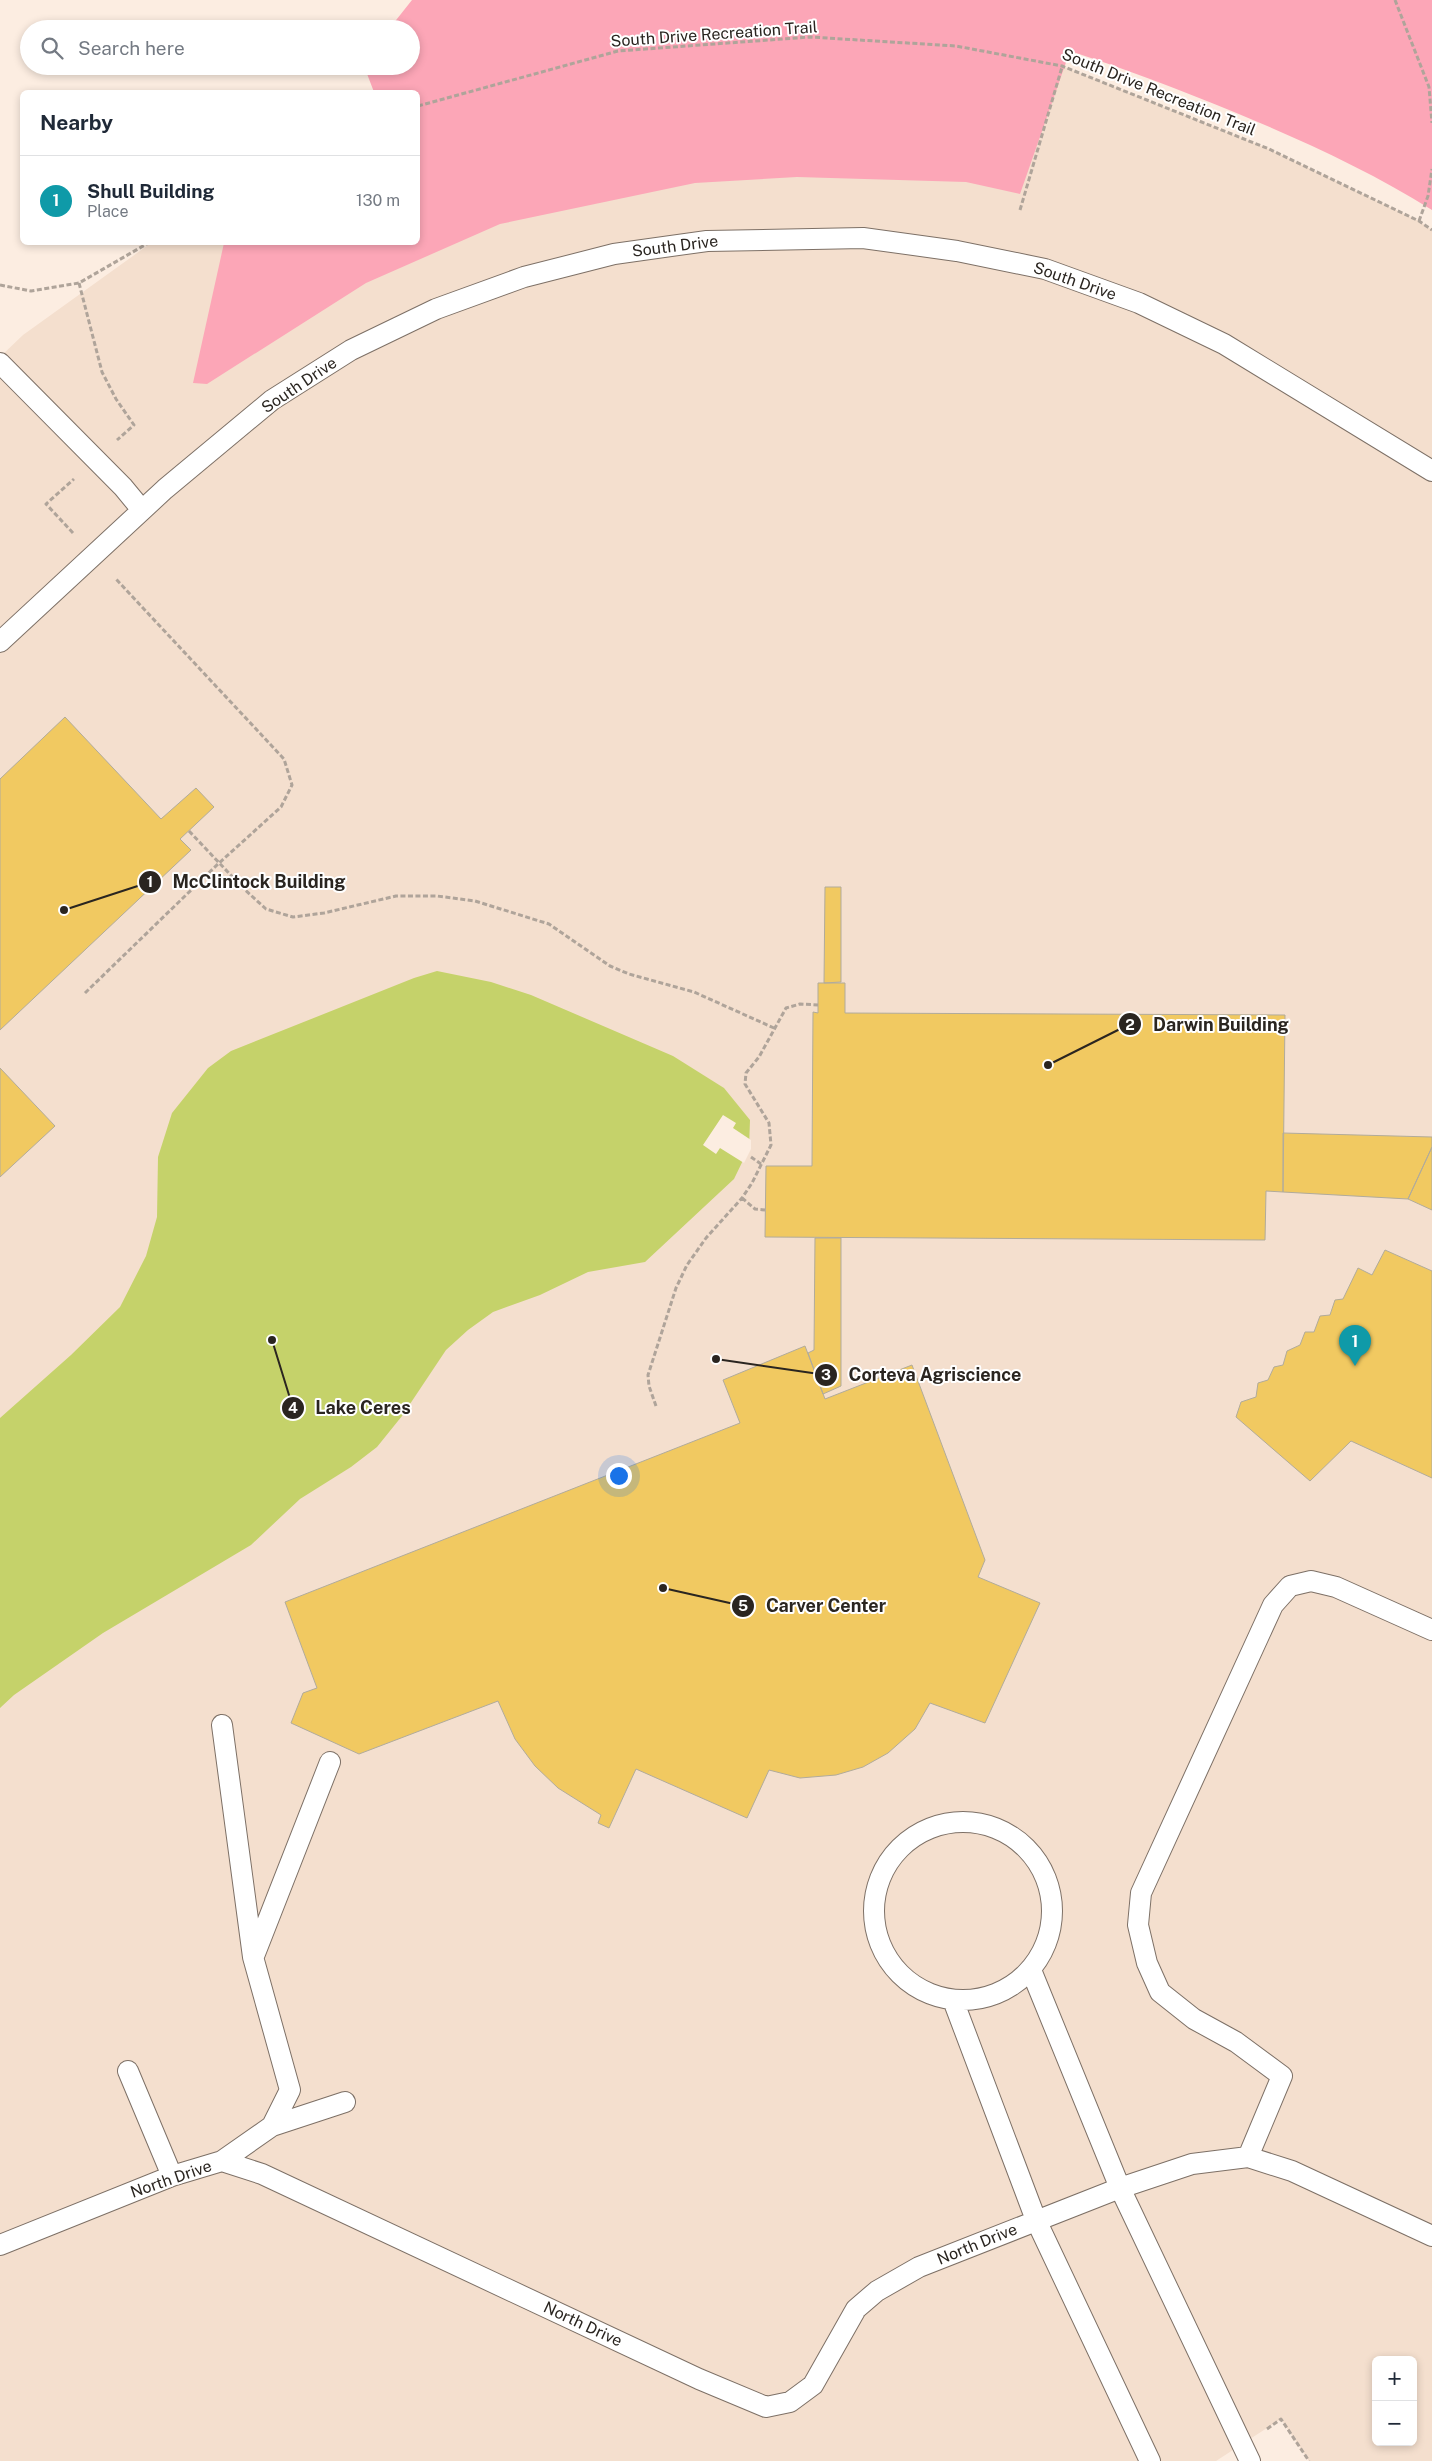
<!DOCTYPE html>
<meta charset="utf-8">
<style>
:root{--surface:#fff;--page:#f2f2f3;--text:#1f2937;--muted:#747a83;--line:#e0e1e3;--accent:#3f8788}
body{margin:0;font-family:"Public Sans",sans-serif;background:var(--page);color:var(--text)}
.controls{position:absolute;right:15px;bottom:15px;display:grid;overflow:hidden;border-radius:8px;box-shadow:0 2px 8px #0003}
.controls button{width:45px;height:45px;display:grid;place-items:center;padding:0;border:0;border-bottom:1px solid var(--line);background:var(--surface);color:var(--text);font:25px sans-serif}
.you{position:absolute;left:618px;top:1475px;width:18px;height:18px;margin:-12px;border:4px solid #fff;border-radius:50%;background:#1a73e8;box-shadow:0 0 0 8px #1a73e833}
.badge{display:grid;place-items:center;width:32px;height:32px;border-radius:50%;background:var(--accent);color:#fff;font-size:16px;font-weight:700}
.pin{position:absolute;translate:-50% -41px;filter:drop-shadow(0 1px 2px #0008)}
.pin::after{content:'';position:absolute;top:26px;width:18px;height:15px;background:inherit;clip-path:polygon(0 0,100% 0,50% 100%)}
.list{margin:0;padding:0;list-style:none}
h2{display:flex;justify-content:space-between;align-items:center;height:65px;margin:0;padding:0 20px;font-size:21px}
h2 small{font-size:16px;font-weight:400;color:var(--muted)}
.list li{display:grid;grid-template-columns:32px 1fr auto;gap:15px;align-items:center;box-sizing:border-box;height:90px;padding:0 20px;border-top:1px solid var(--line)}
.list b{display:block;font-size:19px;white-space:nowrap}
.list p{margin:0;font-size:16px;white-space:nowrap;color:var(--muted)}
.list em{font-size:16px;font-style:normal;color:var(--muted)}
.icon{flex:none;width:28px;height:28px;fill:none;stroke:currentColor;stroke-width:2;stroke-linecap:round;stroke-linejoin:round}
.map{position:relative;flex:none;width:1432px;height:2461px;overflow:hidden}
.search{position:absolute;background:var(--surface);box-shadow:0 2px 8px #0003;left:20px;top:20px;width:400px;height:55px;display:flex;align-items:center;gap:12px;box-sizing:border-box;padding:0 18px;border-radius:28px;color:var(--muted);font-size:19px}
.panel{position:absolute;background:var(--surface);box-shadow:0 2px 8px #0003;left:20px;top:90px;width:400px;height:155px;border-radius:8px}
.map>svg:first-child{display:block}
.built{fill:#f4dfce;fill-rule:evenodd}
.green{fill:#fca6b7}
.water{fill:#c5d26a}
.pier{fill:#fcede1}
.building{fill:#f1c961;stroke:#b1ab9b}
.lines{fill:none;stroke-linecap:round;stroke-linejoin:round}
.service-casing{stroke:#7d7066;stroke-width:22}
.path{stroke:#afa49a;stroke-width:3;stroke-dasharray:5 2.5;stroke-linecap:butt}
.service{stroke:#fff;stroke-width:20}
.labels{text-anchor:middle;dominant-baseline:central;stroke-width:4;stroke-linejoin:round;paint-order:stroke}
.street-label{font-size:16px;fill:#2a2520;stroke:#fff}
.leader{fill:none;stroke:#2a2520;stroke-width:2}
.callout-dot{fill:#2a2520;stroke:#fff;stroke-width:2}
.mark-label{font-size:15px;text-anchor:middle;font-weight:bold;fill:#fff}
.callout-label{font-size:18px;text-anchor:middle;font-weight:bold;fill:#2a2520;stroke:#fff;stroke-width:4;stroke-linejoin:round;paint-order:stroke}
</style>
<div class="map">
<svg width="1432" height="2461" viewBox="0 0 1432 2461">
<rect width="100%" height="100%" fill="#fcede1"/>
<path class="built" d="M1062 66 1269 149 1419 221 1432 230V2461H1309L1281 2419 1216 2461H0V357L23 335 151 243 418 242ZM1376 2360H1413V2442H1376Z"/>
<path class="green" d="M412 0H1432V210C1370 171 1302 140 1234 112 1180 90 1126 69 1070 51L1020 194 966 182 797 177 695 183 500 224 366 283 207 384 193 383 224 243 418 242V92H374L364 66H411V29H389Z"/>
<path class="water" d="M437 971 491 982 531 995 673 1056 724 1088 750 1120 749 1148 734 1179 645 1262 588 1272 540 1295 493 1312 468 1330 446 1350 402 1416 377 1447 351 1467 300 1499 251 1545 103 1633 14 1695 0 1708V1418L71 1355 120 1307 146 1256 157 1217 158 1157 172 1113 208 1068 231 1051 414 978Z"/>
<path class="pier" d="M723 1115 736 1123 733 1128 751 1140V1149L744 1163 720 1148 716 1154 703 1145Z"/>
<path class="building" d="M65 717 161 819 196 788 214 807 180 839 191 850 0 1030V779Z
M825 887H841V982L824 983Z
M818 983H845V1013L1285 1015 1283 1192 1266 1191 1265 1240 765 1237 766 1166H812L813 1012 818 1013Z
M0 1068 55 1126 0 1177Z
M1283 1133 1432 1137V1147L1408 1199 1283 1192Z
M1432 1147V1210L1408 1199Z
M815 1238H841V1386L823 1394 808 1353 814 1350Z
M1385 1250 1432 1271V1478L1351 1441 1310 1481 1236 1417 1241 1402 1256 1397 1258 1383 1268 1380 1274 1367 1283 1365 1287 1351 1300 1345 1305 1332H1314L1320 1316 1330 1315 1335 1300 1343 1299 1358 1268 1372 1275Z
M805 1346 825 1399 912 1365 985 1560 978 1577 1040 1603 985 1723 930 1703 915 1729 888 1753 863 1767 836 1775 800 1778 769 1770 747 1818 636 1769 609 1828 598 1823 601 1815 558 1788 535 1766 515 1739 498 1701 359 1754 291 1723 303 1693 317 1688 285 1602 740 1423 723 1380Z"/>
<g class="lines">
<defs>
<path id="service" d="M0 363 123 487 142 510
M0 642 165 489 272 400 351 350 436 309 524 277 614 254 707 241 863 238 957 251 1045 269 1139 303 1224 344 1432 471
M874 1911a89 89 0 1 1 178 0a89 89 0 1 1-178 0Z
M254 1956 330 1762
M1031 1970 1120 2188 1250 2461
M953 2000 1036 2220 1150 2461
M128 2071 172 2176
M272 2126 345 2102
M1248 2157 1282 2076 1236 2042 1194 2019 1160 1992 1147 1963 1138 1925 1141 1893 1273 1605 1290 1586 1311 1581 1336 1587 1432 1630
M222 2161 272 2126 290 2090 253 1957 222 1725
M0 2245 172 2176 222 2161 262 2174 699 2379 766 2407 790 2402 813 2385 856 2309 877 2291 919 2267 1120 2188 1192 2164 1248 2157 1292 2171 1432 2236"/>
</defs>
<use href="#service" class="service-casing"/>
<path class="path" d="M1395 0 1429 87 1432 123
M418 106 618 51 810 37 956 46 1062 66 1269 149 1419 221 1432 230
M1020 210 1062 67
M1419 221 1428 196 1432 169
M79 283 102 372 116 399 134 425 117 440
M0 285 31 291 79 283 150 242
M73 533 46 504 74 479
M189 831 243 888 266 909 293 917 324 913 396 896H437L475 901 549 924 610 966 629 974 694 992 774 1028
M85 993 218 864 281 807 292 785 284 759 115 578
M751 1157 761 1164
M742 1198 755 1209 765 1210
M656 1406 649 1386 648 1375 676 1288 687 1265 706 1238 742 1198 752 1183 771 1145 769 1123 745 1084 746 1073 759 1057 786 1008 800 1004 818 1005
M1267 2429 1281 2419 1309 2461"/>
<use href="#service" class="service"/>
</g>
<g class="labels">
<g class="street-label">
<text transform="translate(714 34) rotate(-4)">South Drive Recreation Trail</text>
<text transform="translate(1159 92) rotate(22)">South Drive Recreation Trail</text>
<text transform="translate(675 246) rotate(-7)">South Drive</text>
<text transform="translate(1075 281) rotate(19)">South Drive</text>
<text transform="translate(299 385) rotate(-34)">South Drive</text>
<text transform="translate(171 2179) rotate(-19)">North Drive</text>
<text transform="translate(977 2244) rotate(-22)">North Drive</text>
<text transform="translate(583 2324) rotate(25)">North Drive</text>
</g>
</g>
<path class="leader" d="M64 910L150 882M1048 1065L1130 1024M716 1359L826 1375M272 1340L293 1408M663 1588L743 1606"/>
<g class="callout-dot">
<circle cx="64" cy="910" r="5"/>
<circle cx="1048" cy="1065" r="5"/>
<circle cx="716" cy="1359" r="5"/>
<circle cx="272" cy="1340" r="5"/>
<circle cx="663" cy="1588" r="5"/>
<circle cx="150" cy="882" r="12"/>
<circle cx="1130" cy="1024" r="12"/>
<circle cx="826" cy="1375" r="12"/>
<circle cx="293" cy="1408" r="12"/>
<circle cx="743" cy="1606" r="12"/>
</g>
<g class="mark-label">
<text x="150" y="887">1</text>
<text x="1130" y="1030">2</text>
<text x="826" y="1380">3</text>
<text x="293" y="1413">4</text>
<text x="743" y="1611">5</text>
</g>
<g class="callout-label">
<text x="259" y="888">McClintock Building</text>
<text x="1221" y="1031">Darwin Building</text>
<text x="935" y="1381">Corteva Agriscience</text>
<text x="363" y="1414">Lake Ceres</text>
<text x="826" y="1612">Carver Center</text>
</g>
</svg>
<div class="controls">
<button>+</button>
<button>−</button>
</div>
<div class="you"></div>
<div class="pin badge" style="left:1355px;top:1366px;background:#0f9aa8">1</div>
<div class="search"><svg class="icon" aria-label="search" viewBox="0 0 24 24"><circle cx="10" cy="10" r="6"/><path d="M15 15l6 6"/></svg>Search here</div>
<section class="panel">
<h2>Nearby<small></small></h2>
<ul class="list">
<li><span class="badge" style="background:#0f9aa8">1</span><div><b>Shull Building</b><p>Place</p></div><em>130 m</em></li>
</ul>
</section>
</div>
